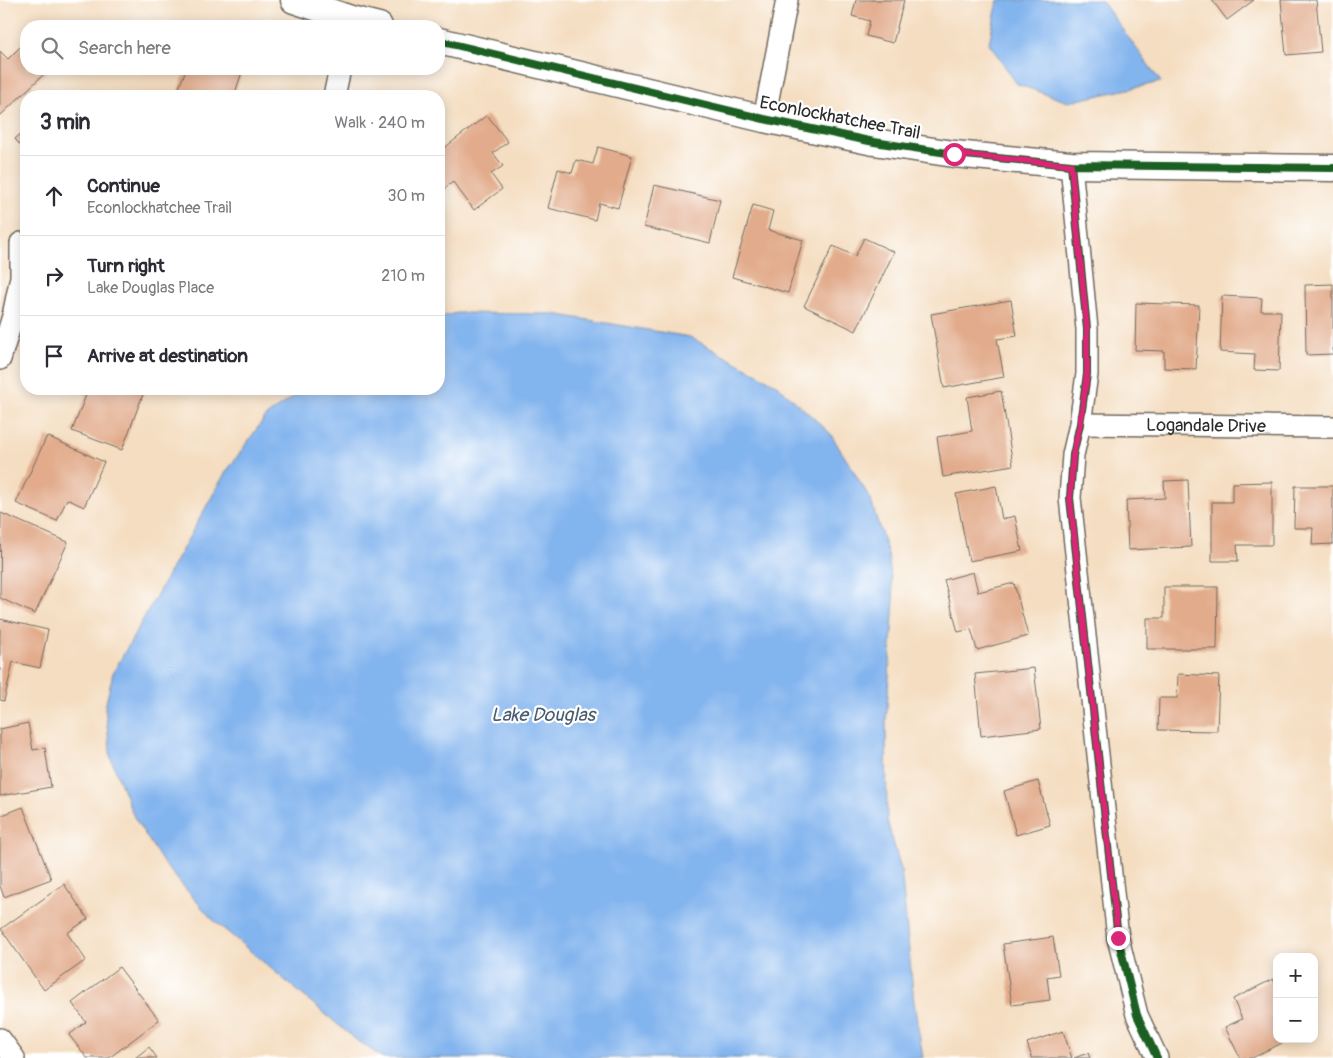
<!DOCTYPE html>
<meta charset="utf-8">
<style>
:root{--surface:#fff;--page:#f2f2f3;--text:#2b2b33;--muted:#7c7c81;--line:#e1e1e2}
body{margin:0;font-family:Pangolin,sans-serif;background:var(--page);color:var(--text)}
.controls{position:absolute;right:15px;bottom:15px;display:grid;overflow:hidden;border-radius:10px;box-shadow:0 2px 12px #0003}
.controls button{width:45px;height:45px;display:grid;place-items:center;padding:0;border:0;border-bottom:1px solid var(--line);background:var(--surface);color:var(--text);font:25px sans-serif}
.stop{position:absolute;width:15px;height:15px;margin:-11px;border:4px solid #db2777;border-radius:50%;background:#fff}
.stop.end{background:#db2777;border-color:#fff;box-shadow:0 1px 5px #0008}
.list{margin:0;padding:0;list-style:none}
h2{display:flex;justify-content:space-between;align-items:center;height:65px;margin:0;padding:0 20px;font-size:21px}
h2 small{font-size:16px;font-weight:400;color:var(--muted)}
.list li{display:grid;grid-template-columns:32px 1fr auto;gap:15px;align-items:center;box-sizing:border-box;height:80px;padding:0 20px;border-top:1px solid var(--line)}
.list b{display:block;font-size:19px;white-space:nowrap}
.list p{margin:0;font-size:16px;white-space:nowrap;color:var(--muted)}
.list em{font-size:16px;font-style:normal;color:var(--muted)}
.icon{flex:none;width:28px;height:28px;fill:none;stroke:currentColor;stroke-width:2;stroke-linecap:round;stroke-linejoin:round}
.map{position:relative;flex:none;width:1333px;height:1058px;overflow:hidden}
.search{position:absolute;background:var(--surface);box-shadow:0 2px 12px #0003;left:20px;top:20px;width:425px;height:55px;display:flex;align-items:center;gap:12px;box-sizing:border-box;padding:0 18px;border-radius:20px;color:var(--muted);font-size:19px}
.panel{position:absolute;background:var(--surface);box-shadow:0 2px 12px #0003;left:20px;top:90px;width:425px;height:305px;border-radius:20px}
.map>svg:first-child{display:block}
.water{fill:#82b4ee;stroke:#56708c}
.building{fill:#e2ac8c}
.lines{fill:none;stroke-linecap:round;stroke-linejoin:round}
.minor-casing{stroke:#71695f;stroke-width:24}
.tertiary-casing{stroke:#71695f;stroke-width:29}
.minor{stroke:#fff;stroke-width:21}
.tertiary{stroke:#fff;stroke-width:26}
.cycleway-casing{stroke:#fff;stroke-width:11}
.cycleway{stroke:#1b5e20;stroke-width:8}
.route{stroke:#db2777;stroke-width:6}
.labels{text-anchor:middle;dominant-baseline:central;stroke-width:4.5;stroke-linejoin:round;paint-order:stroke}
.street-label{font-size:18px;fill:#2b2b2b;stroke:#fff}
.water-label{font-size:19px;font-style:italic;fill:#495b6f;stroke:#fff}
</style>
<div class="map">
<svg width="1333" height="1058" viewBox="0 0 1333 1058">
<rect width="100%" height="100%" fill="#fff"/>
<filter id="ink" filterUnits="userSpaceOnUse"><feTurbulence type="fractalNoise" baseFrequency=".02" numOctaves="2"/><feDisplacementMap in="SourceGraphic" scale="10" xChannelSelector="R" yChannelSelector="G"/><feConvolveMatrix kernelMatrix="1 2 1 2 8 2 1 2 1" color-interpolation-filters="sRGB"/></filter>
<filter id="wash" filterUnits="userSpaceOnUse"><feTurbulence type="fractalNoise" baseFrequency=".0096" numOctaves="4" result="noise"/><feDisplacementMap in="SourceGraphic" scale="20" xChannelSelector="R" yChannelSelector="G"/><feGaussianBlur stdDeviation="1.12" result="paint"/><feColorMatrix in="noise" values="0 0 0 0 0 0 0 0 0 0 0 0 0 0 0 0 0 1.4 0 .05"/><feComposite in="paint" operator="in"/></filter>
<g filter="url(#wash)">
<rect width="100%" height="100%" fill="#f4ddc0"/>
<path class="water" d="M998 0H1101L1161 82 1068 102 1017 84 989 43Z
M457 313 553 314 690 337 776 384 830 433 870 498 888 554 894 600 886 723 887 821 901 869 914 1002 923 1058H383L355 1039 211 918 164 864 134 817 111 759 105 707 113 673 224 475 266 416 305 389H439V317Z"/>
<g id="blocks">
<path class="building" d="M856 0H904L893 43 866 36 870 21 852 16Z
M1212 0H1254L1227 20Z
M1281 0H1316L1321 52 1286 55Z
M21 46 26 51V69H43L46 72 0 116V51L8 59Z
M186 69H243L234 96H176Z
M487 115 508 142 493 153 503 166 491 174 502 189 474 210 453 182 439 193V152Z
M26 129V152L15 139Z
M598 147 632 156 618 208 599 203 595 220 548 208 558 169 572 173 576 160 593 164Z
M654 185 720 200 710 243 644 227Z
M753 205 773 211 768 230 803 240 788 293 732 277Z
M864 238 894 252 856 331 804 306 833 246 855 256Z
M1333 284V354L1306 355 1305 285Z
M1222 296 1262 298 1261 311H1281L1279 371 1254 370 1255 354 1220 352Z
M1011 300 1017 336 997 339 1004 377 944 388 931 314Z
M1136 303 1199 305 1196 369 1164 368V351L1135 350Z
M70 389H145L122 450 72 431 86 395Z
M1001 391 1013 465 943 477 937 437 972 431 967 397Z
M47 436 104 462 84 507 67 499 57 521 16 503Z
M1188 480 1191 547 1128 550 1126 500 1165 498 1164 481Z
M1272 482V545H1237L1238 561H1212V502H1232V483Z
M996 486 1002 519 1015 516 1022 551 969 561 956 494Z
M1295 486H1333V544L1312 545 1313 528H1294Z
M1 513 68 542 35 614 0 598Z
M973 572 978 592 1014 583 1028 636 977 650 971 629 958 632 944 580Z
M1164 587H1218L1217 649H1147V618H1164Z
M0 619 48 630 40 668 13 662 4 701 0 700Z
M1034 668 1041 729 981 736 975 674Z
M1178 674 1219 676 1217 731 1158 730 1159 698H1177Z
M28 723 33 750 45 748 51 787 0 796V729Z
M1038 781 1050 825 1016 835 1004 791Z
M23 807 51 879 4 897 0 886V816Z
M64 884 88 919 67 933 86 960 44 990 1 929Z
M1053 937 1059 975 1047 977 1050 1000 1012 1005 1003 944Z
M119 967 159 1020 109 1058H87L69 1035 86 1022 72 1003Z
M1273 979 1277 987V1039H1290L1252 1058H1240L1225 1027 1242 1019 1233 999Z
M1063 1031 1072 1058H1032L1027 1043Z
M149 1047 157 1058H135Z
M1088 1053 1090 1058H1074Z"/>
</g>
</g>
<g filter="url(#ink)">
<use href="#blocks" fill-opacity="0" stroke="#71695f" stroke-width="1"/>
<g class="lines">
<defs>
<g id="minor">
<path d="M334 96 340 69"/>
<path d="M764 119 787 0"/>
<path d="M1071 165 1087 329V374L1080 424 1073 455 1070 498 1118 938 1137 1015 1157 1058"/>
<path d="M0 359 13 316 21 277V243"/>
<path id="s1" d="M1080 424 1333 427"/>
<path d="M0 1039 14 1058"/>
</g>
<path id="tertiary" d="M294 0 351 19 379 26
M439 41 764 119 874 142 954 154 1071 165 1333 168"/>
</defs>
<use href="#minor" class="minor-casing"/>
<use href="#tertiary" class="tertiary-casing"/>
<use href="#minor" class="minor"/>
<use href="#tertiary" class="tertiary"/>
<defs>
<path id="cycleway" d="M439 41 764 119 874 142 954 154 1071 165 1333 168
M1071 165 1087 329V374L1080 424 1073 455 1070 498 1118 938 1137 1015 1157 1058"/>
</defs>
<use href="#cycleway" class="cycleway-casing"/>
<use href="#cycleway" class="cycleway"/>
</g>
</g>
<g class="lines" filter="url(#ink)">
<path class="route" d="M954 154 1071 165 1087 329V374L1080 424 1073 455 1070 498 1118 938"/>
</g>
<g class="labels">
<g class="street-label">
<text transform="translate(840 118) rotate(11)">Econlockhatchee Trail</text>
<text stroke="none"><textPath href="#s1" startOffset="126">Logandale Drive</textPath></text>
</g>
<g class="water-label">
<text x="543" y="715">Lake Douglas</text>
</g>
</g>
</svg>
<div class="controls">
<button>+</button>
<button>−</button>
</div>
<div class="stop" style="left:954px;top:154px"></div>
<div class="stop end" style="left:1118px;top:938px"></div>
<div class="search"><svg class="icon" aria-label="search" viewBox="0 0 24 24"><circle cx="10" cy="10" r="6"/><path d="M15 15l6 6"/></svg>Search here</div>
<section class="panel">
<h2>3 min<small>Walk · 240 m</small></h2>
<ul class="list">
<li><svg class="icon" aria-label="ahead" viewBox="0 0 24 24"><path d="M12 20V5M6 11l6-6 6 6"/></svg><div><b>Continue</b><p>Econlockhatchee Trail</p></div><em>30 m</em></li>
<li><svg class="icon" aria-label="right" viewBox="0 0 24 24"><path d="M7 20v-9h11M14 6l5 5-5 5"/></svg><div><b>Turn right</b><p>Lake Douglas Place</p></div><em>210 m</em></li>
<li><svg class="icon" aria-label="arrive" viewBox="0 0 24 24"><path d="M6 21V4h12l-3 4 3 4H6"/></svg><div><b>Arrive at destination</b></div></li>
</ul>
</section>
</div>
